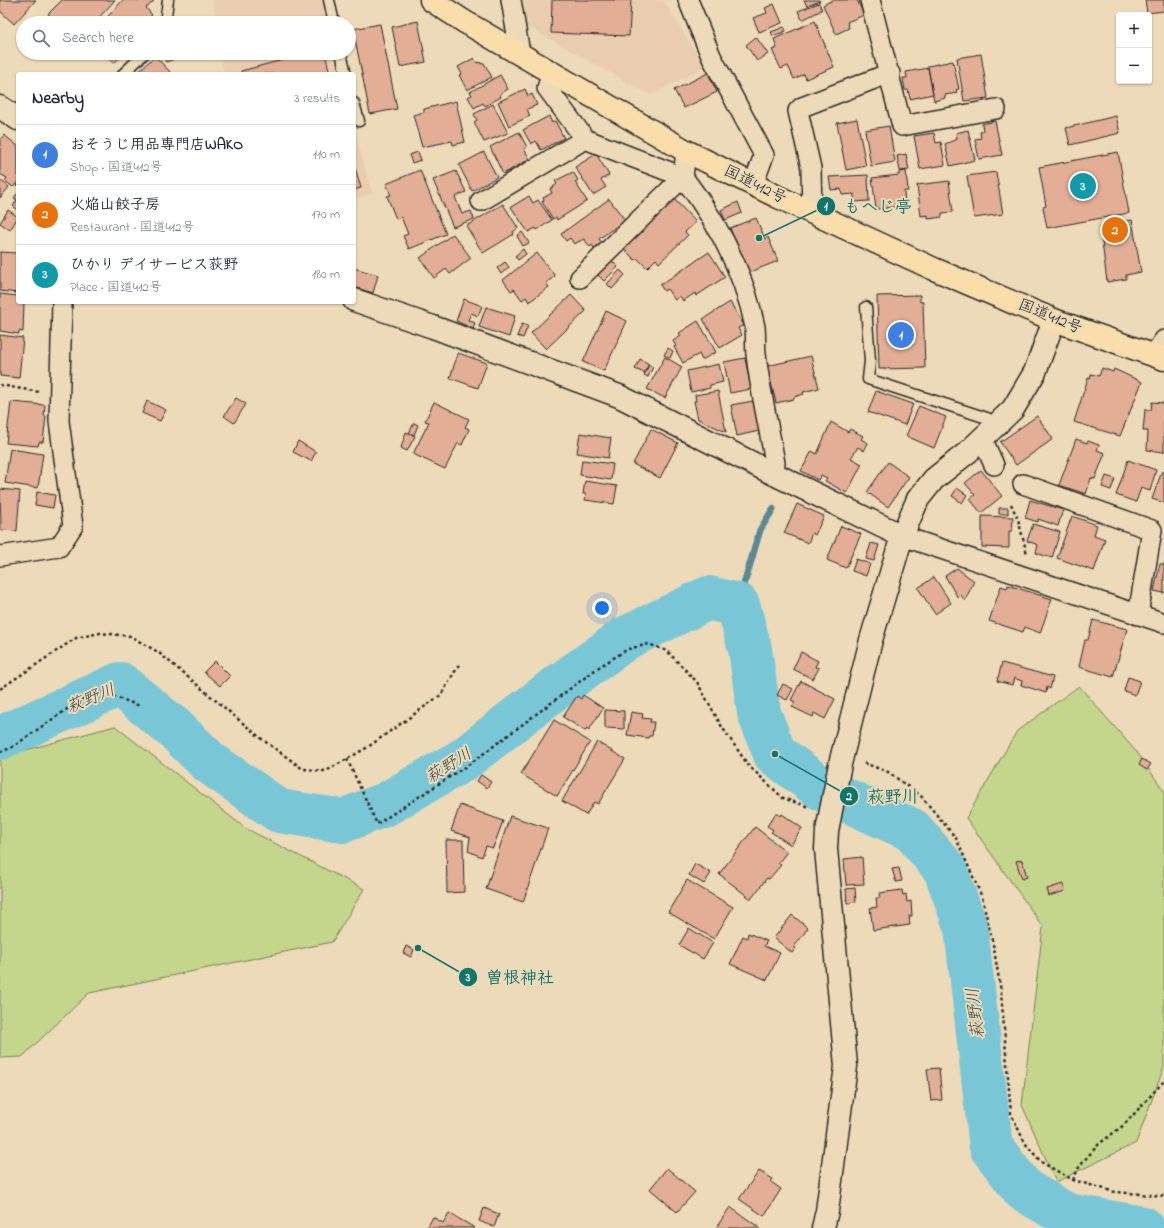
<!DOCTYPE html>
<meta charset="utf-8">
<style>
:root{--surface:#fff;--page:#f6f6f7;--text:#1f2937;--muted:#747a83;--line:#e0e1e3;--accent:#1f6fb2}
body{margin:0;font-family:"Indie Flower","Klee One",sans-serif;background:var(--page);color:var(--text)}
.controls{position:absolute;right:12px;top:12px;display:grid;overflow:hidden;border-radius:4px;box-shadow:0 1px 3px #0004}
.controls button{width:36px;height:36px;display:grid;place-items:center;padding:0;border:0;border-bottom:1px solid var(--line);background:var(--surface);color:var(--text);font:20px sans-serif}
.you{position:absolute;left:602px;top:608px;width:14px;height:14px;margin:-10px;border:3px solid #fff;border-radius:50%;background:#1a73e8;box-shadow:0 0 0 6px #1a73e833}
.badge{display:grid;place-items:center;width:26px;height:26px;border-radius:50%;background:var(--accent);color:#fff;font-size:13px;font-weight:700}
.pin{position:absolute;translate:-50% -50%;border:2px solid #fff;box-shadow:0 1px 4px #0006}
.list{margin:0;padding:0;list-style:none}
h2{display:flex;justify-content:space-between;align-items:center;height:52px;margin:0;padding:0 16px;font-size:17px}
h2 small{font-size:13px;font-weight:400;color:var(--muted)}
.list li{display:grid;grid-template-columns:26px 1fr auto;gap:12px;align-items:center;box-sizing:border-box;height:60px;padding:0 16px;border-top:1px solid var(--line)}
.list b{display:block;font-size:15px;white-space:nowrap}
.list p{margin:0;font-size:13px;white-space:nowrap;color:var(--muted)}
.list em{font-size:13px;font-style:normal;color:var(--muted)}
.icon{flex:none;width:22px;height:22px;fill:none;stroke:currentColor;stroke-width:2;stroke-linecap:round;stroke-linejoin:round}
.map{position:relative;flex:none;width:1164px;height:1228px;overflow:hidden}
.search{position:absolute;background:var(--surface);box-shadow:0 1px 3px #0004;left:16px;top:16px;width:340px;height:44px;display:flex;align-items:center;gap:10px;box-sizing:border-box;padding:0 14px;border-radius:22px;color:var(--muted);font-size:15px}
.panel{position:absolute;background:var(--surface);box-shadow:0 1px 3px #0004;left:16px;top:72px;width:340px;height:232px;border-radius:4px}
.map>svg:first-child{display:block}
.built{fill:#eacdae}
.green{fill:#c4d68b;stroke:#78805b}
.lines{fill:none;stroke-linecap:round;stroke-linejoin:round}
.stream{stroke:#5a8992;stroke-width:7}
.river{stroke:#79c7d6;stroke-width:44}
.building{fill:#e2ae95;stroke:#2b2b2b}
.service-casing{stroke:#2b2b2b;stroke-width:13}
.minor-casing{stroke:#2b2b2b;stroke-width:22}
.tertiary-casing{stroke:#2b2b2b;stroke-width:25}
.trunk-casing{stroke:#2b2b2b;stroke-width:25}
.path{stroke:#2b2b2b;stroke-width:2.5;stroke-dasharray:3 3;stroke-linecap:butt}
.service{stroke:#eddab8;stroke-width:10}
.minor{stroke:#eddab8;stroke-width:19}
.tertiary{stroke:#eddab8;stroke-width:22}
.trunk{stroke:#f9deab;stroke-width:22}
.labels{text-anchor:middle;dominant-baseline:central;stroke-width:4;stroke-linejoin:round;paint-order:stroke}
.street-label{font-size:16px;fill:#2b2b2b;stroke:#eddab8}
.water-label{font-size:17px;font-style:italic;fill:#3b4a4d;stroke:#eddab8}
.leader{fill:none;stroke:#0f766e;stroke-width:1.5}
.callout-dot{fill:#0f766e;stroke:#eddab8;stroke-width:1.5}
.mark-label{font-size:12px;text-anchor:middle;font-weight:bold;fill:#fff}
.callout-label{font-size:17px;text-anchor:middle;font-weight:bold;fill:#0f766e;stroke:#eddab8;stroke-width:4;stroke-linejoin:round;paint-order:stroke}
</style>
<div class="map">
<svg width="1164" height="1228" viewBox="0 0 1164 1228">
<rect width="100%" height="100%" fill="#eddab8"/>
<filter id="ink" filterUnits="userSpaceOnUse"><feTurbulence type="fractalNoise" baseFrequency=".025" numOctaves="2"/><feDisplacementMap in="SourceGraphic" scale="8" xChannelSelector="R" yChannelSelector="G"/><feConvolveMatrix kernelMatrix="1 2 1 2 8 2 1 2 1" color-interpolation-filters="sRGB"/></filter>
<g filter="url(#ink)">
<path class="built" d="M213 0H322L326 23H216Z
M518 0H663L705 67 650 95 523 24Z
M220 53H333L339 74H224Z
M354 128 372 194 354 199Z"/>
<path class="green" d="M1079 686 1139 755 1164 791V1067L1136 1143 1056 1182 1022 1105 1043 927 966 818 1017 731Z
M115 726 245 828 364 889 332 942 89 993 22 1057 0 1058V757Z"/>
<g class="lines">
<path class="stream" d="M738 605 760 530 773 509"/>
<path class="river" d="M0 738 120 684 175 729 209 762 279 811 343 821 386 804 463 760 549 693 626 638 708 598 738 605 750 649 759 713 775 754 822 789 912 830 945 869 966 928 991 1147 1024 1190 1067 1215 1143 1228"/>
</g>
<path class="building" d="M0 0H36L14 24 0 11Z
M62 0H115L94 23H58L48 14Z
M123 0H153L154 1 146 8 152 15 147 19 150 23H102Z
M552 0H631L629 36 551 33Z
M804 0H819L820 1 807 6Z
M833 0H857L864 15 847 22 849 28 836 34 823 5Z
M1145 0H1164V11L1147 13Z
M819 3 822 10 802 20 798 11Z
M774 4 782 23 759 32 753 18 767 13 765 8Z
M418 21 426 62 400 67 392 27Z
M815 21 834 67 806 79 804 74 794 79 788 66 781 69 772 50 777 48 774 39Z
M380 24 397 109 370 114 353 29Z
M784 27 786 31 773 36 771 32Z
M756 37 768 54 757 61 746 45Z
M103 53H125L114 63Z
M162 53H172L174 59 166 62Z
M309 53H325L330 74H242L241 71Z
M981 54 988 98 964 101 957 58Z
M155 56 172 74H136Z
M474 58 477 63 480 62 481 64 484 63 492 77 467 90 459 75 462 74 458 67Z
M953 61 959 89 956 90 957 93 945 95V98L934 101 928 66Z
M928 68 933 94 910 99 908 90H905L903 78H907L906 72Z
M708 73 717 92 684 108 674 90Z
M500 75 508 89 500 94 501 97 485 106 483 103 474 108 468 97 472 95 470 92Z
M525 89 528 96 532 94 537 105 527 109 530 116 509 126 498 102Z
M456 101 465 142 453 145 452 141 422 147 413 115 424 112V109Z
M493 104 508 133 484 142 474 122 477 120 474 114Z
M549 116 552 123 555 121 564 138 541 150 536 141 531 144 523 130Z
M1116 116 1120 133 1070 145 1066 128Z
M857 119 866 166 846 170 837 123Z
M995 121 1002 155 979 159 975 139 981 138 980 132 983 131 982 124Z
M889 126 895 162 871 166 865 130Z
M968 130 975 160 950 166 945 144 957 139 956 133Z
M519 132 527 147 524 149 530 159 503 174 490 147Z
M934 133 936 143 941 142 945 165 920 169 914 136Z
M4 135 18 146V186L16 184 13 187 5 181 7 178 0 174V140Z
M418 152 421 160 412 163 409 155Z
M484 152 497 177 472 191 459 165Z
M1118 152 1129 213 1047 228 1043 207 1046 206 1039 167Z
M596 154 609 175 601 180 606 187 593 195 575 167Z
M906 154 909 170 900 171 897 156Z
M354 164 361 188 354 190Z
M420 170 446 234 409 249 403 236 408 234 401 217 396 219 387 196 391 195 386 184Z
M456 171 466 192 455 197 462 214 471 211 474 219 453 227 433 180Z
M906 171 908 191H904L905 206 876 209 872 178 899 175V172Z
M573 172 578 180 575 182 587 201 557 220 556 217 553 219 542 202 544 200 543 198 552 193 550 189 557 184 555 181Z
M996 172 1003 214 974 218 967 176Z
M868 175 869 201 854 202V194L842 195 841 189 831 190 829 177Z
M0 180 9 187 0 198Z
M949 181 953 212 942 213V217L928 219V215L921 216 917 185Z
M18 193V210L13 206 17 200 14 198Z
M529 196 533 203 538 200 552 220 537 230 536 228 528 232 511 207Z
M673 198 696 222 685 232 688 235 659 263 656 259 647 268 637 258 635 260 623 248Z
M609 199 625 220 599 239 602 243 594 248 592 245 590 247 584 239 574 244 570 238 566 241 561 234Z
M738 202 742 213 725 220 721 210Z
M503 204 518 228 513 232 514 234 483 253 466 226Z
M8 210 18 217 10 230 0 223Z
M756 218 765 239 768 237 778 261 748 273 730 228Z
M1132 220 1141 272 1126 275V279L1107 282 1100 226Z
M522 232 529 243 523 246 517 236Z
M453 234 471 258 450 274 446 269 434 278 420 258Z
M523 249 526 254 518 260 515 256Z
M0 252 18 253V293L0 291Z
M709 252 725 277 696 296 695 293 683 301 680 296 675 300 667 289 664 291 660 285Z
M537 253 555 276 546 283 549 287 529 302 526 297 522 300 514 289 511 291 503 280Z
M612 261 618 267 604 281 598 275Z
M505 262 509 267 501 274 497 268Z
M354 268 378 275 373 293 354 287Z
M620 270 625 275 612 289 607 284Z
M0 294 18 296V302H24L23 332 19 331V334L0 331Z
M571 295 586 311 546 349 531 333Z
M920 295V302H923L925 368 879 369 877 296Z
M464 299 482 306 478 316 471 313 468 320 475 323 473 329 456 321Z
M730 302 744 325 738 328 742 335 720 348 703 319Z
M486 307 515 316 509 337 479 327Z
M606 311 627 321 604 371 583 362Z
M698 321 716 352 702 360 699 354 683 363 674 347 676 346 673 341 681 336 679 333Z
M522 324 528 326 523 338 517 336Z
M0 335 23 338 19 378 0 376Z
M668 348 673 351 670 358 664 355Z
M458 353 487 363 478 388 450 378Z
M811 356 819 388 803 392 804 394 794 397V399L776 403 767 366Z
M665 357 682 367 665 398 647 389Z
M745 358 751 389 730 393 724 362Z
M640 359 649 364 644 373 635 369Z
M719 364 723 382 710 385V388L691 392 687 371Z
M649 365 653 367 648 377 644 375Z
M1102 368 1113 372 1114 369 1142 382 1120 436 1074 422 1088 378 1090 379 1091 374 1099 376Z
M718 391 726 432 698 419 694 401H696L695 395Z
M876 391 913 404 905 425 868 412Z
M236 398 246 404 234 423 224 416Z
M147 401 166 410 160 421 142 413Z
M753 401 759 431 737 436 731 405Z
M11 402 45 405 44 416H46L43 442H39L38 446 6 443Z
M434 402 469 419 465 427 469 429 462 445 458 443 445 469 413 454 429 422 425 421Z
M1152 402 1164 403V452L1147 450 1148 431H1143L1145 410H1151Z
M919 406 946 417 934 448 906 436Z
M1037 416 1053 439 1016 465 1000 442Z
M831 422 848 432 850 429 863 436 861 439 868 443 864 451 858 447 851 458 862 464 847 493 825 481 827 478 821 475 818 480 801 471 812 451 817 454Z
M414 423 418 425 414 435 409 433Z
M651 429 678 443 660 478 633 464Z
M406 432 415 436 407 451 401 448Z
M580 433 611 438 608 458 577 453Z
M1076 439 1087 443 1088 441 1099 445 1097 450 1105 453 1095 479 1091 478 1086 494 1059 485Z
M298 441 316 452 311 461 293 452Z
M10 449 43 454 38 488 5 483Z
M582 460 613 464 611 480 580 475Z
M1128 460 1156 470 1150 491 1141 488 1136 502 1116 495Z
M888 462 909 477 888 507 867 492Z
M981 470 1002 496 981 513 970 499 975 495 965 483Z
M1162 471 1164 472V503L1152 499Z
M1106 476 1115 479 1111 490 1102 487Z
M585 481 617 486 614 504 585 500 586 494H583Z
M957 488 967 495 962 503 952 496Z
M0 489 20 491 17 531 1 530Z
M37 492 55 495 53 508 35 505Z
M1030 500 1063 510 1058 526 1038 519V522L1025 518Z
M797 504 824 516 815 535 812 533 808 543 784 533Z
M999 508H1008V514H999Z
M982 516 1013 517 1012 531H1009V548L982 547Z
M1072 516 1097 525 1094 535 1105 539 1094 571 1057 558Z
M1033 524 1060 532 1052 558 1036 553 1038 545 1027 541Z
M841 526 861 534 846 568 827 560Z
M871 543 879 545 874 561 866 559Z
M856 559 870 564 866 576 852 571Z
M1160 564H1164V593L1154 591Z
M957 568 974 581 965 601 961 595 958 598 945 576Z
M934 577 951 603 935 614 918 588Z
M1008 585 1052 599 1040 633 1025 627 1023 632 989 621 1001 586 1007 588Z
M1093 620 1127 629 1113 677 1079 667 1085 640H1088Z
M801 652 818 661 815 667 819 668 813 679 793 669Z
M215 661 230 676 220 686 204 672Z
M1002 663 1053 677 1050 689 1047 687 1046 693 1021 685 1022 681 1014 678 1012 685 997 681Z
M1128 677 1140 681 1135 695 1124 691Z
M801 681 835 699 825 719 814 713 813 717 792 707 795 702 791 700Z
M783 684 793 689 787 700 777 695Z
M583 695 603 708 589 730 587 728 585 731 563 717 577 696 581 699Z
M605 710 624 711V729L605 728Z
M631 712 643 714 642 718 651 719 650 722H654L652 736H649L648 738 627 735Z
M554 720 590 742 557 796 521 774Z
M597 742 625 759 598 804 594 802 586 815 562 801Z
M1142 759 1151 764 1147 770 1139 765Z
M481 775 491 782 487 788 477 781Z
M460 805 503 821 493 848 486 846 482 857 468 851 470 837 451 831Z
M776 813 781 816 782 814 802 828 791 845 771 832 773 830 767 826Z
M510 816 548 828 523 902 486 889Z
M755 827 787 852 778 863 781 865 769 879 767 878 751 899 719 874Z
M446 840H463L464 892 447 893Z
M862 857 864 884 846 885 844 859Z
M1022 860 1027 877 1022 879 1016 861Z
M695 864 711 873 704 884 689 875Z
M899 868 902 881 896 882 892 869Z
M687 880 733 907 714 939 668 912Z
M1063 884 1065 891 1049 896 1047 889Z
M855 888 856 902 847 903 846 889Z
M902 890 903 895 906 894 907 902 911 901 912 916H909L910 925 873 930 870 908 877 907 876 898H880L879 893Z
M792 915 808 928 794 947 796 948 792 953 774 938Z
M689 928 713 943 703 959 679 945Z
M748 933 767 941 764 946 780 953 767 980 730 964 743 936 747 938Z
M406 946 414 950 411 957 403 953Z
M939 1068 942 1100 931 1101 927 1069Z
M667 1168 695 1192 677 1212 650 1189Z
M759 1171 773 1179 771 1182 781 1189 764 1216 739 1199Z
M730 1207 760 1228H716Z
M484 1208 499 1214 494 1227 479 1221Z
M449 1213 475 1228H427L433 1217 443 1223Z"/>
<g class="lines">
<defs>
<path id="service" d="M329 0 334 23
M165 23 168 0
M341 53 346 74
M123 74 145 53
M354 103 359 121
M866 307 870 361 868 379 987 418 996 425"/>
<path id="minor" d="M511 0 520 53
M688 0 711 56 764 155 753 185
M870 0 902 126 996 109
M686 151 683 177C717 221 744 272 755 327 756 336 755 345 756 354 760 391 769 427 775 463L774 474
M481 201 585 139 547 88 552 72
M812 213 811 168 798 111 802 107 890 73
M580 278 683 177 585 139
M1153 356 1164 340
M982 438 994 465
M1023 484 1152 530 1138 615
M902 536 1164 623
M0 556 59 547 73 526 59 421 62 302"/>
<path id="tertiary" d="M0 107 18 119
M354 300 433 327 619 396 774 474 902 536
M823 1228 827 1211 846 1066 826 849 827 831 840 764 871 640 902 536 918 499 934 479 968 452 1013 409 1035 372 1054 320"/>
<path id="trunk" d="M431 0 465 22 686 151 776 196 934 269 1054 320 1164 359"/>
</defs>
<use href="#service" class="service-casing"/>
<use href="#minor" class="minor-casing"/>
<use href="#tertiary" class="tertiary-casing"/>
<use href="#trunk" class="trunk-casing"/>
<path class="path" d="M0 385 39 392
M1011 504 1018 519 1027 554
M0 689 76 638 100 633 130 636 158 652 263 740 303 769 326 771 368 747 441 695 460 663
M0 752 11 748 89 694 99 691 140 706
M347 759 377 824 471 763 599 667 628 649 649 644 667 651 697 682 722 727 748 765 783 798 809 807
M864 763 888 772 921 796 956 838 982 897 993 944 1001 991 1011 1114 1025 1143 1041 1162 1073 1180 1115 1192 1164 1196
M1073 1180 1080 1165 1099 1144 1124 1125 1164 1081"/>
<use href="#service" class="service"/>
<use href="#minor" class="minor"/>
<use href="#tertiary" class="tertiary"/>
<use href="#trunk" class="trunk"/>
</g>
</g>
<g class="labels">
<g class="street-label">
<text transform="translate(755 185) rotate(26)">国道412号</text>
<text transform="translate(1050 317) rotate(22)">国道412号</text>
</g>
<g class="water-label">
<text transform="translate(91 699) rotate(-22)">萩野川</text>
<text transform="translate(449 766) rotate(-32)">萩野川</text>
<text transform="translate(976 1013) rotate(-97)">萩野川</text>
</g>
</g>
<path class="leader" d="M759 238L826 206M775 754L849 796M418 948L468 977"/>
<g class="callout-dot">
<circle cx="759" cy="238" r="4"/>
<circle cx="775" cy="754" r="4"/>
<circle cx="418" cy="948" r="4"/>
<circle cx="826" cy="206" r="10"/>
<circle cx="849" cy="796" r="10"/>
<circle cx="468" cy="977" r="10"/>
</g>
<g class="mark-label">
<text x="826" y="210">1</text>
<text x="849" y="800">2</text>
<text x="468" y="981">3</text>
</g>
<g class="callout-label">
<text x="878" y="212">もへじ亭</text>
<text x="893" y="802">萩野川</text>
<text x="520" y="983">曽根神社</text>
</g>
</svg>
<div class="controls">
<button>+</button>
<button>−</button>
</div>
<div class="you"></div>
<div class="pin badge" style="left:901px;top:335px;background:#3f7fe0">1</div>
<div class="pin badge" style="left:1115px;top:230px;background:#e8710a">2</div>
<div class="pin badge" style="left:1083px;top:186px;background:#0f9aa8">3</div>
<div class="search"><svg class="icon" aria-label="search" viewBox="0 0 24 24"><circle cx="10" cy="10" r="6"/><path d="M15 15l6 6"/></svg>Search here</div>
<section class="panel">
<h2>Nearby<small>3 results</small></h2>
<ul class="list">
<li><span class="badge" style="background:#3f7fe0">1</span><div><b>おそうじ用品専門店WAKO</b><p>Shop · 国道412号</p></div><em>110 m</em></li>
<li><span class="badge" style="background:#e8710a">2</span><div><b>火焔山餃子房</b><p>Restaurant · 国道412号</p></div><em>170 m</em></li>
<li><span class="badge" style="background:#0f9aa8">3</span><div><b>ひかり デイサービス荻野</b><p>Place · 国道412号</p></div><em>180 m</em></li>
</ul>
</section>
</div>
